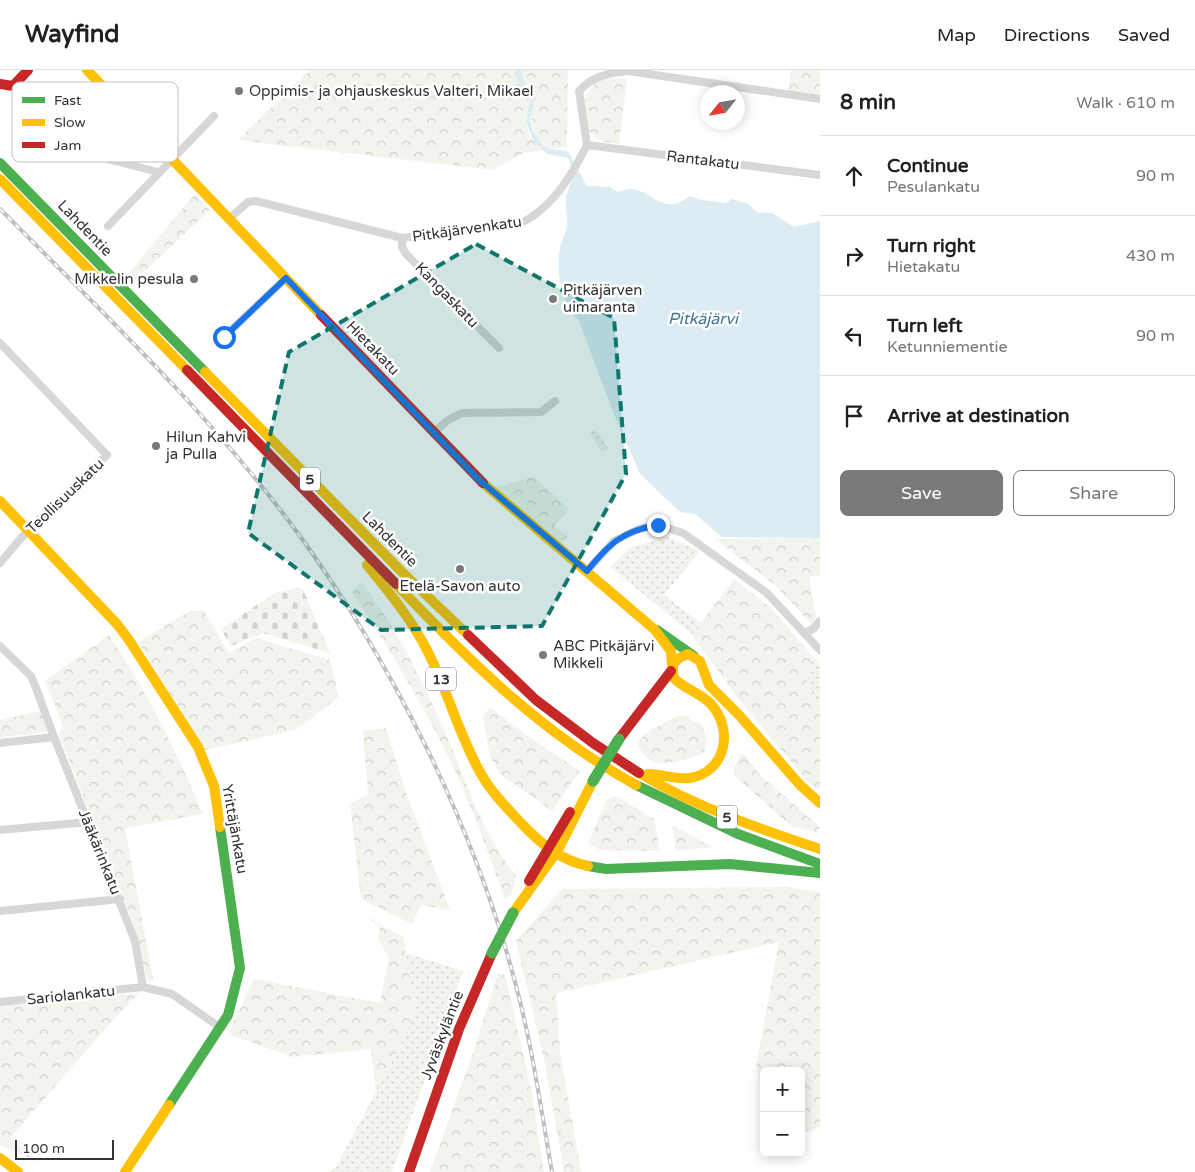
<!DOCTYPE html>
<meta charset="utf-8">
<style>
:root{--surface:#fff;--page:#f6f6f6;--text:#202124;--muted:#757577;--line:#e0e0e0;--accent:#7a7a7a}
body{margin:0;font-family:"Varela Round",sans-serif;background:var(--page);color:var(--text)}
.controls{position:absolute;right:15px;bottom:15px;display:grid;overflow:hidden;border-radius:8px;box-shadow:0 2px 12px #0003}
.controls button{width:45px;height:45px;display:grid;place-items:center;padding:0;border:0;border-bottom:1px solid var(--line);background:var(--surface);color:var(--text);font:25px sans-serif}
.compass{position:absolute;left:700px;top:15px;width:45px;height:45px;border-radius:50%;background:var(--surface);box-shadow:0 2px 12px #0003;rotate:239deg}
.scale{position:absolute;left:15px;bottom:12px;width:99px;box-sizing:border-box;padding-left:5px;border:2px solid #333;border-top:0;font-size:14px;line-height:18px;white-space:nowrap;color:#333;-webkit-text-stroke:4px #fff;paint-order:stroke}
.stop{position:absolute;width:15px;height:15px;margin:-11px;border:4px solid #1a73e8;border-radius:50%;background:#fff}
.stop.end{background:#1a73e8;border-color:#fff;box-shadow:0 1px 5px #0008}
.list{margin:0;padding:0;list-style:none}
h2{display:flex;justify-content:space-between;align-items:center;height:65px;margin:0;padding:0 20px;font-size:21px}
h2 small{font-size:16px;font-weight:400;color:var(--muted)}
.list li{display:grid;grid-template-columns:32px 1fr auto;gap:15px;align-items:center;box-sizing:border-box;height:80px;padding:0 20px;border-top:1px solid var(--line)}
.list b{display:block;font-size:19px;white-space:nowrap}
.list p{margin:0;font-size:16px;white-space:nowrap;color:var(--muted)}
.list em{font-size:16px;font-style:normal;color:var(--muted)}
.actions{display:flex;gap:10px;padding:15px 20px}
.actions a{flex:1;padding:11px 0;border:1px solid var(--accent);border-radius:8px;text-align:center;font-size:18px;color:var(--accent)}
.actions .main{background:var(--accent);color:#fff}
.icon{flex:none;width:28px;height:28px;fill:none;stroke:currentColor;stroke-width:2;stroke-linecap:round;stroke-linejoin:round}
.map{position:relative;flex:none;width:820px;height:1102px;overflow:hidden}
header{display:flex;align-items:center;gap:30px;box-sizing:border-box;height:70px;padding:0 25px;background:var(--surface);border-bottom:1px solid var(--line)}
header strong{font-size:24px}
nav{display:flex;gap:28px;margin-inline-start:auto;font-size:18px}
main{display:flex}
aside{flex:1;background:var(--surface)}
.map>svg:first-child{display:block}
.green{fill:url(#green-dots)}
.forest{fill:url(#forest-crowns)}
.cemetery{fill:url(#cemetery-stones)}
.water{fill:#ddebf3}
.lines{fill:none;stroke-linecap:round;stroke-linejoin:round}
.street{stroke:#d7d7d7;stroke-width:8}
.fast{stroke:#4caf50;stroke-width:10}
.slow{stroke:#ffc107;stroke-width:10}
.jam{stroke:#c62828;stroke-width:10}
.rail-casing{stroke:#bebebe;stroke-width:4}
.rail{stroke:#fff;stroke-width:2;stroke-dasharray:5.5;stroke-linecap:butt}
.fast-bridge{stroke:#4caf50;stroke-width:11}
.route{stroke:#1a73e8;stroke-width:6}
.marked{fill:#0f766e;fill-opacity:0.2;stroke:#0f766e;stroke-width:4;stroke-dasharray:10 6;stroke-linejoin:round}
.poi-dot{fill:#7a7a7a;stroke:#fff;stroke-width:2}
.labels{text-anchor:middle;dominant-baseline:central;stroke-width:5;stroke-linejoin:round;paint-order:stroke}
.shield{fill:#fff;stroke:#707070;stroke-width:1}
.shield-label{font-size:14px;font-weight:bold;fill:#333}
.poi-label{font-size:15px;fill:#333;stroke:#fff;text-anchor:start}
.street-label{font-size:15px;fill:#333;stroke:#fff}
.water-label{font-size:16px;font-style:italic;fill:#3f7597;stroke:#fff}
.key{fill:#fff;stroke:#c2c2c2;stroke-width:1}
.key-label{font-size:14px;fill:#333}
</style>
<header>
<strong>Wayfind</strong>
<nav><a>Map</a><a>Directions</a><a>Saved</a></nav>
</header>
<main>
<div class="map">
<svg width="820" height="1102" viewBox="0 0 820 1102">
<defs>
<pattern id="green-dots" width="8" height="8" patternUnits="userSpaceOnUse" patternTransform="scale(1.25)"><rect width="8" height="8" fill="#f1f5ed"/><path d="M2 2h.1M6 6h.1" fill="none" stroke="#cfd2cc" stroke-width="1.8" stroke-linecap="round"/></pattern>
<pattern id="forest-crowns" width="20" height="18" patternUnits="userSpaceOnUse" patternTransform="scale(1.25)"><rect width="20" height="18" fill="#f1f5ed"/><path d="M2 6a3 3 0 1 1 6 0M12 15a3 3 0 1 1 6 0" fill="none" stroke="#cfd2cc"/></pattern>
<pattern id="cemetery-stones" width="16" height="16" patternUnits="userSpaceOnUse" patternTransform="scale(1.25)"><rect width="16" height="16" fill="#f1f5ed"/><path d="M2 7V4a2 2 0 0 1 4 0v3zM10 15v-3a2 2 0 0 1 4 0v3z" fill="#cfd2cc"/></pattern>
</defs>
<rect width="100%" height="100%" fill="#fff"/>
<path class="green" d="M596 359 608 378 602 382 590 363Z
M668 467 700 481 664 525 701 553 692 564 610 497 629 478Z
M812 586 820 593V643L807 613Z
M406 883 463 901 392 1102H327L336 1097 400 977 415 938Z"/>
<path class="forest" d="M310 0H515V5L530 28 526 50 529 65 543 80 523 83 493 100 238 70Z
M521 0H568L567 77 550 79C523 61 535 45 529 19 527 12 523 7 521 0Z
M791 0H820V25L788 21Z
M607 8 627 9 619 74C611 73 602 72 596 68 573 52 581 15 607 8Z
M195 124 210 140 134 211 128 204Z
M534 407 569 439 554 456 568 467 561 474 494 417Z
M820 468V505L809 507 816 547 812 555 775 515 715 469Z
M734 509 771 538 812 586 807 613 820 643V721L808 712 737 627 692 565Z
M361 512C401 563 429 624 454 683 471 726 487 770 516 806L511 825 505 829C488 782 471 735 450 690 422 632 387 576 352 522Z
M190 541H204L229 583 256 568 330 590 339 627 296 660 205 680 138 572Z
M109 565C147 621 177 682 203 744L125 758 153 909 148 913 134 855 59 665 63 656 45 611Z
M490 637 525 664 580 701 552 741 499 703 490 686 483 646Z
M41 641 47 662 0 668V650Z
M677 646H688L690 650 701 654 707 668 704 682C689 690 657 700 644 685 642 682 640 678 638 674L644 664Z
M386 658 404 717 450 840 421 835 412 854 361 829 350 733 368 725 363 661Z
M743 683 761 706 820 757 817 762 791 756 735 706 734 695Z
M616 726 654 749 660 781 600 780 588 773 607 729Z
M672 754V755L713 777 676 781Z
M790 817 820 822V1058L801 1063V1001H764V1024L756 997 779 872 556 923 560 982 581 1102H564L545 993 516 871 562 819Z
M365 846 403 867 415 938 400 977 376 1022 371 979 293 987 228 964 254 909 380 933 389 888 378 869 380 856Z
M498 903 505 905 531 1018 544 1102H430L472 986Z
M139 923 115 948 10 1068 41 1093 0 1075V936Z"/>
<path class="cemetery" d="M302 517 330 583 263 563 231 576 221 559 275 523Z"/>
<path class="water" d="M515 0H521C526 20 540 27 530 48L533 62 543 75 550 79 568 81 587 116 610 117 618 122C622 121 626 119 630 119 653 119 662 148 690 126L701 130 726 133 732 129 748 134 757 142 772 143 794 157 820 151V468L722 467 695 444 680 442 640 404 613 342 579 251C561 233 556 203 560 178 561 171 566 163 567 156 568 147 565 137 566 128 570 109 579 110 568 88L547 84 533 70 526 51 530 28 514 5Z"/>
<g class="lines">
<path class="street" d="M51 51 66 69 88 84 158 102
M587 75 579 21C593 6 608 3 628 1L820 29
M587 75 820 105
M229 149 248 132 256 131 402 168 517 155C551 140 571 107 587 75
M108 156 214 46
M402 168V177L406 184 499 278
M224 267 286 208
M0 273 107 385 28 460 0 493
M433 363 448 350 462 343 541 342 555 331
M587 501 614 471 641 458 658 455 683 463 767 523 820 580
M804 563 813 559 820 551
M0 576 31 606 36 618 54 667 135 871 143 917 172 924 221 958
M0 673 54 667
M0 760 88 752
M0 841 120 829
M0 932 143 917"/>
<path class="fast" d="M0 93 205 302
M657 560 694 586
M636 715 738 764 820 794
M588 796 606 799 730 794 820 803
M169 1035 228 945 240 898 220 757"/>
<path class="slow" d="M87 0 321 245
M0 109 187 300
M205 302 400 500 468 565
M483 413 654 559 671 581 672 595
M0 431 117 554 129 570 198 677 214 716 220 757
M367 495C389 522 412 550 428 582 448 622 459 665 481 704 492 723 507 738 522 754 541 774 560 790 588 796
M396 514C469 591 543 664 636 715
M639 703C696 737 757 758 820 779
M648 704C662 704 676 710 690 708 727 702 734 658 710 633 699 622 682 618 673 607V594L679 588 688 584 700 591 709 615 739 645 800 715 820 733
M513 843 558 780 593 711
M0 1088 18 1102
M125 1102 169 1035"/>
<path class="jam" d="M0 14 13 16 28 0
M321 245 483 413
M187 300 396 514
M468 565 536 630 593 673 639 703
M619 669 671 601
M529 811 570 742
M409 1102 459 959 492 883"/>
<defs>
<path id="rail" d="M0 139C103 243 210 344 297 462 392 592 474 756 515 912 532 974 541 1039 552 1102"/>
</defs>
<use href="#rail" class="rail-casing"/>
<use href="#rail" class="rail"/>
<path class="fast-bridge" d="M593 711 619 669
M492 883 513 843"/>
</g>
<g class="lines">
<path class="route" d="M224 267 286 208 477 408 587 501C609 474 622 461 658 455"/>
</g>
<path class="marked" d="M476 174 614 248 626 404 542 556 381 560 248 463 289 282Z"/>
<g class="poi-dot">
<circle cx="239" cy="21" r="5"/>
<circle cx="194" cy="209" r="5"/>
<circle cx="553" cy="229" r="5"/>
<circle cx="156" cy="376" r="5"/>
<circle cx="460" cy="499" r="5"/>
<circle cx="543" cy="585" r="5"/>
</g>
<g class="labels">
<g class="shield">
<rect x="300" y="397.5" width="20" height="23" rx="4"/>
<rect x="426" y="597.5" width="30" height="23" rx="4"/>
<rect x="717" y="735.5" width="20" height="23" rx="4"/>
</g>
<g class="shield-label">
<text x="310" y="409">5</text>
<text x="441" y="609">13</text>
<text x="727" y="747">5</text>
</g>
<g class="poi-label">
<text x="249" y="21">Oppimis- ja ohjauskeskus Valteri, Mikael</text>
<text x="184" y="209" text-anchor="end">Mikkelin pesula</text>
<text x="563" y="220">Pitkäjärven<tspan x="563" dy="17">uimaranta</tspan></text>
<text x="166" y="367">Hilun Kahvi<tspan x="166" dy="17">ja Pulla</tspan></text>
<text x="460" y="516" text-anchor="middle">Etelä-Savon auto</text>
<text x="553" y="576">ABC Pitkäjärvi<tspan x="553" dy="17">Mikkeli</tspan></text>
</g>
<g class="street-label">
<text transform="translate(703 90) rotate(7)">Rantakatu</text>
<text transform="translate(85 158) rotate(46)">Lahdentie</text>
<text transform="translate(467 159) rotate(-8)">Pitkäjärvenkatu</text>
<text transform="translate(447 225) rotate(46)">Kangaskatu</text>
<text transform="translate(373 278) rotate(46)">Hietakatu</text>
<text transform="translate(65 426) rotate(-44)">Teollisuuskatu</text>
<text transform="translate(390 469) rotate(45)">Lahdentie</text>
<text transform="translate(235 759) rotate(80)">Yrittäjänkatu</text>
<text transform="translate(100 782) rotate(68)">Jääkärinkatu</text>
<text transform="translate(71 925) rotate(-6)">Sariolankatu</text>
<text transform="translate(442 965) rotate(-69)">Jyväskyläntie</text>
</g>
<g class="water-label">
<text x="703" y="249">Pitkäjärvi</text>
</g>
</g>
<rect x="12" y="12" width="166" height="80" rx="8" class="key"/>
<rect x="22" y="27" width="23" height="6" fill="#4caf50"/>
<rect x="22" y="49" width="23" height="7" fill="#ffc107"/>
<rect x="22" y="72" width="23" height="6" fill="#c62828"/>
<g class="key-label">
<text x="54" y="35">Fast</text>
<text x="54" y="57">Slow</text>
<text x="54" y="80">Jam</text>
</g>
</svg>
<div class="controls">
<button>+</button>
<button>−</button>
</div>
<svg class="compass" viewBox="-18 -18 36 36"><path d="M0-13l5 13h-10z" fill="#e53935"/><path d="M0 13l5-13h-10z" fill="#757577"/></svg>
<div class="scale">100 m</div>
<div class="stop" style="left:224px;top:267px"></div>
<div class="stop end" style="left:658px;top:455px"></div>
</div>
<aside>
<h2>8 min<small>Walk · 610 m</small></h2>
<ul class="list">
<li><svg class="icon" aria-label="ahead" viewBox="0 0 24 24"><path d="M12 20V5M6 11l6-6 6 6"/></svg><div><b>Continue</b><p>Pesulankatu</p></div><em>90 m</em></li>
<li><svg class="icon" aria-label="right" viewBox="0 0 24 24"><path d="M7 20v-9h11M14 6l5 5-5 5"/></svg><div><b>Turn right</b><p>Hietakatu</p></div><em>430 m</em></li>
<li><svg class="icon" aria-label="left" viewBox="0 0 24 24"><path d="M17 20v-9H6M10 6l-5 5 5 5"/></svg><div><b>Turn left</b><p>Ketunniementie</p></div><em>90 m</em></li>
<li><svg class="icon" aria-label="arrive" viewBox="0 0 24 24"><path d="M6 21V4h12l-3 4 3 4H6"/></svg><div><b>Arrive at destination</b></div></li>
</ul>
<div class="actions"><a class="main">Save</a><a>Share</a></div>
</aside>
</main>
